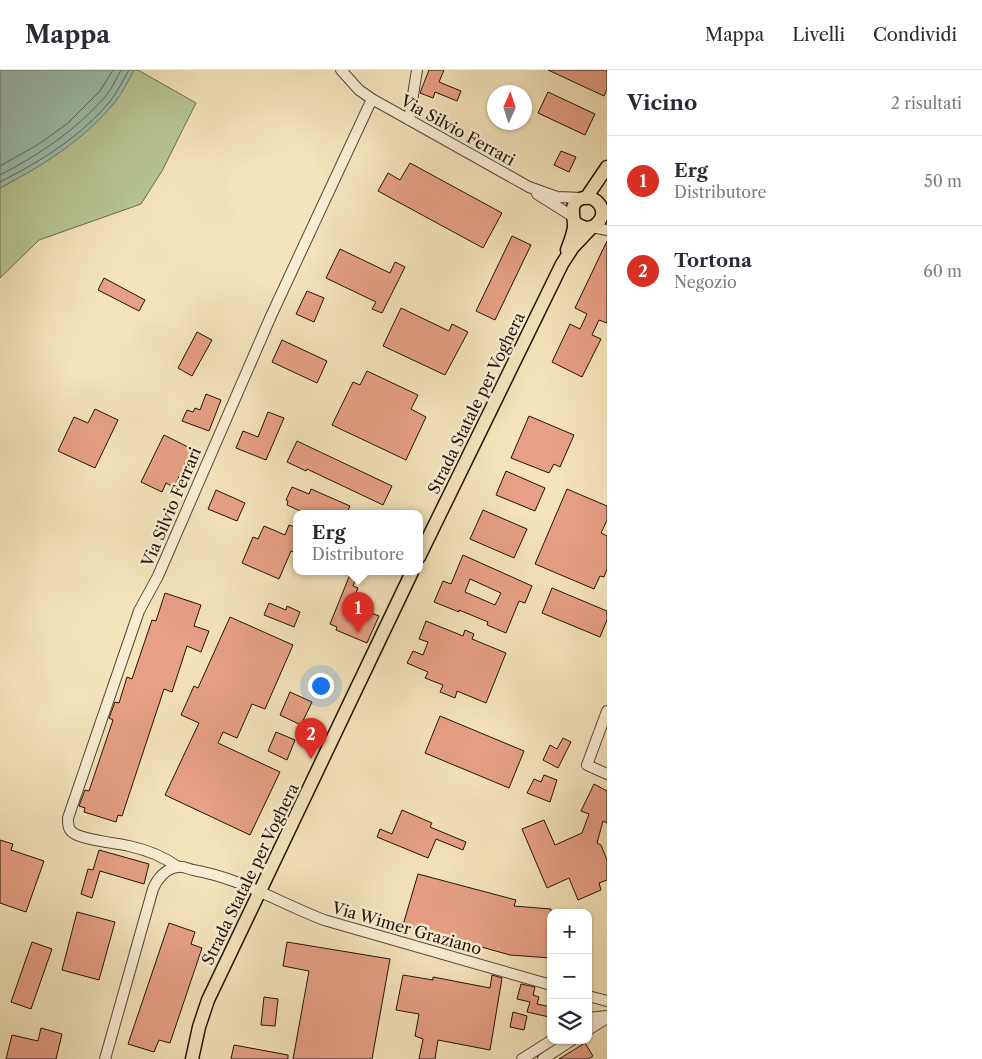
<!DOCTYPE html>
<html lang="it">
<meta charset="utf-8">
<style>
:root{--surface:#fff;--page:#f2f2f3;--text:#2b2b33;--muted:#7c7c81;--line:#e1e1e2;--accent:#d93025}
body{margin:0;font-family:"Libre Caslon Text",serif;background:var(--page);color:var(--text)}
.controls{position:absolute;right:15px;bottom:15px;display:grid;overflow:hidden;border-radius:10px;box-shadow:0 1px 4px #0004}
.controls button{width:45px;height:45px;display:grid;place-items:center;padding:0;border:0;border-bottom:1px solid var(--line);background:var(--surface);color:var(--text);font:25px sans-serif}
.compass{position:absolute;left:487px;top:15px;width:45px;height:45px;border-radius:50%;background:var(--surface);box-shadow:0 1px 4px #0004;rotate:3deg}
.you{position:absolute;left:320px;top:615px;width:18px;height:18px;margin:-12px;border:4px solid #fff;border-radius:50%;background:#1a73e8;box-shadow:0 0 0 8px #1a73e833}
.badge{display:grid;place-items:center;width:32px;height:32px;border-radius:50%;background:var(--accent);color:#fff;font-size:16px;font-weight:700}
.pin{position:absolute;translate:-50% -41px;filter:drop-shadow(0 1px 2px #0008)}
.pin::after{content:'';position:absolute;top:26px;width:18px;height:15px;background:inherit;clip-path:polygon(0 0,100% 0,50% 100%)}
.popup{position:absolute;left:293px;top:440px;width:130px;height:65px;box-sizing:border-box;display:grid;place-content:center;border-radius:10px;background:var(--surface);filter:drop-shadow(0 1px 4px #0005);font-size:16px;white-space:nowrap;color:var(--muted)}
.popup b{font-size:19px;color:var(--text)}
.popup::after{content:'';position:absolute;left:50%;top:100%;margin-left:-10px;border:10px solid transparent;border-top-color:var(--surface)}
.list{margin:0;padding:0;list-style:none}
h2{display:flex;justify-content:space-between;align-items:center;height:65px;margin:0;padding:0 20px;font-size:21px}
h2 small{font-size:16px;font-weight:400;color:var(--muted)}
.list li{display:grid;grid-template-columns:32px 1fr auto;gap:15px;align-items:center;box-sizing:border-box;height:90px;padding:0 20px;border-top:1px solid var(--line)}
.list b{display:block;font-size:19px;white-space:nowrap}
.list p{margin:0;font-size:16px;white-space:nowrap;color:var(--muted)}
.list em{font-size:16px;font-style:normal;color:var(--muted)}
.icon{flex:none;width:28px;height:28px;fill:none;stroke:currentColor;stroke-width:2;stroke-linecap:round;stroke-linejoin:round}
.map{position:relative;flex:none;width:607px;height:989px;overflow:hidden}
header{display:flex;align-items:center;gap:30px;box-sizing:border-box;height:70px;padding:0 25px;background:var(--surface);border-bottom:1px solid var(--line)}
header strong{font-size:24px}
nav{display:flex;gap:28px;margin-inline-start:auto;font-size:18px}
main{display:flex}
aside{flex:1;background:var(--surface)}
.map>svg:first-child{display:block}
.green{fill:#b7c593;stroke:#6c6c4c}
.water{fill:#9cbeb0;stroke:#6b7a6c}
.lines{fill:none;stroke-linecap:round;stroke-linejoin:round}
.shore{stroke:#5e685b;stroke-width:1}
.building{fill:#e79f85;stroke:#211306;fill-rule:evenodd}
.minor-casing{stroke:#564733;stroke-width:12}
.major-casing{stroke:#211306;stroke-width:15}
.minor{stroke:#f8edd3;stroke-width:10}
.major{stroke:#f4e3bb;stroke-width:12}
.labels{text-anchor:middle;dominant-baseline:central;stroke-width:5;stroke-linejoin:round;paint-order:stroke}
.street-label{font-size:16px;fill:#211306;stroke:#f8edd3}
</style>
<header>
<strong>Mappa</strong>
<nav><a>Mappa</a><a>Livelli</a><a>Condividi</a></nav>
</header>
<main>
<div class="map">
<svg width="607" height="989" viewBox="0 0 607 989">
<rect width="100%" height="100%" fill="#f4e3bb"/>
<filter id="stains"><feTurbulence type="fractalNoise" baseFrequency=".004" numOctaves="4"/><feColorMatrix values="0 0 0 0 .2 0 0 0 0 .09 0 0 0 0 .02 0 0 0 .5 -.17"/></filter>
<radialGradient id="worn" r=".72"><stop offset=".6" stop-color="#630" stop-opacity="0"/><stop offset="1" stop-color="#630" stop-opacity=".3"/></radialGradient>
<path class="green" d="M134 0H138L196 33 162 101 141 134 39 170 0 208V118L50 89 115 32Z"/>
<path class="water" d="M0 0H134C128 11 122 24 114 33 84 70 42 96 0 118Z"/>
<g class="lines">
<path class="shore" d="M0 96 39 74 68 53 100 21 113 0
M0 105C39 85 76 60 105 27 112 19 116 9 121 0
M0 112C41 91 82 66 111 30 118 21 123 10 129 0"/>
</g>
<path class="building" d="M429 0H444L439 12 461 21 457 31 435 22 433 28 420 23Z
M548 0H607V19L604 26Z
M548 22 595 44 585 65 538 43Z
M561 81 576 87 569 102 554 95Z
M410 93 502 143 483 178 378 121 388 103 400 110Z
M512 166 531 175 495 250 476 241Z
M607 171V253L599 250 592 265 601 269 582 307 552 292 570 254 580 259 587 244 575 238Z
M340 179 390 203 395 192 405 197 382 243 372 239 376 232 326 208Z
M104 208 145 230 139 241 98 220Z
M307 221 324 228 314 252 296 244Z
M401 238 449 261 452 254 468 262 445 305 383 276Z
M197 262 212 270 192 306 178 298Z
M282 270 327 291 317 313 272 292Z
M367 301 418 325 411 339 426 347 406 390 332 355 353 312 360 315Z
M206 324 221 330 209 361 182 351 187 340 193 342 195 338 200 340Z
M95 339 118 350 95 398 58 381 74 347 88 353Z
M268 342 284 348 266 390 236 378 243 361 258 367Z
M529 346 574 365 560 397 554 394 549 403 511 388Z
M164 365 192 379 174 417 166 413 162 422 141 412Z
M297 371 392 416 383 435 307 399 306 401 287 392Z
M506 401 545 418 535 441 496 425Z
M292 417 309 424 311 419 350 436 346 444H307L287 435 288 431 286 430Z
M567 419 607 436V450L601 463 607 466V499L604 507 600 506 594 519 535 494Z
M216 420 245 433 237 451 208 439Z
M483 440 527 459 514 488 470 469Z
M289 455 297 458V483L291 481 279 509 242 493 253 467 258 469 264 456 285 465Z
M463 485 532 516 525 533 519 531 506 563 487 555 488 552 459 540V542L434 532 443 511 451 514ZM470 509 501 523 495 535 465 522Z
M351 502H358L353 516 358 518 351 535 379 546 367 573 336 560 337 557 330 554Z
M552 518 607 541V550L600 567 542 543Z
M165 523 201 535 194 556 209 561 201 582 187 576 172 622 164 619 122 746 118 745 116 752 84 742 85 738 79 736 85 720 89 721 113 650 109 648 115 632 119 633 127 607 132 609 152 550 156 551Z
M269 533 286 540 287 536 300 542 294 557 264 545Z
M230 547 293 575 265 639 252 634 237 668 223 662 218 673 280 702 250 765 165 725 199 653 181 645 194 616 198 618Z
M426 551 463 566 465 560 474 564 472 569 506 583 486 633 457 621 455 628 440 622 443 615 425 608 428 602 407 593 413 581 423 585 428 572 419 569Z
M290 622 312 632 301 655 280 645Z
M440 646 524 681 509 718 425 683Z
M276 662 295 670 287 690 268 681Z
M563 668 571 672 558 698 543 690 550 675 557 679Z
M544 705 557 710 550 732 527 723 534 709 541 712Z
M594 714 607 721V753L603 751 597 773 601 775 607 790V810L599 813 601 820 578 830 569 808 547 818 522 759 544 750 555 775 582 763 589 744 581 741Z
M402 740 432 753 430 757 466 772 463 780 436 769 428 788 377 767 380 759 392 764Z
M0 770 13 774 11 780 44 791 26 842 0 833Z
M99 780 149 794 144 814 100 801 92 828 81 824 88 799 93 800Z
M418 804 516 830 514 836 551 839V888L510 885 403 855Z
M77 842 115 852 99 910 62 900Z
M169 853 195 862 191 874 202 878 170 973 159 970 154 982 128 974Z
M32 872 52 879 31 939 11 932Z
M287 872 390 889 372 989H293L309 901 283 896Z
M403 905 433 910V907L490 918 492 905 502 908 490 980 438 970 435 989H419L423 969 415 966 419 944 396 940Z
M521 914 535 917 533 925 539 927 537 934 551 937 549 947 527 942 530 932 517 929Z
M264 927 278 929 275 956 261 955Z
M513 942 527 946 524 960 510 957Z
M41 958 62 964 56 989H6L12 965 38 971Z
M585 973 593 986 588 989H559Z
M234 975 288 985V989H231Z"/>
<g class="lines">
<defs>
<path id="minor" d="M341 0 359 20 372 29 529 117 557 127 583 128
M409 50 417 0
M537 124 572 146
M592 157 607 160
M607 641 587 695 607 704
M178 797C163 786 147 780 129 776 116 773 81 770 72 762 68 759 68 753 68 748L139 541 158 506 271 246 372 29
M588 926 607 931
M588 948 607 946
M588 960 607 948
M105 989 153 819C157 809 166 798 178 797 183 796 189 799 193 800 240 808 280 833 324 850L551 915
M522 989 552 970
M543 989 572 970"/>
<path id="major" d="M586 128 607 97
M567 180C570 172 573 165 574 157 575 147 567 132 583 128 596 125 607 139 600 150 593 161 581 159 574 151
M419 487 562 194 573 177 591 158
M192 989 199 957 208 930 412 502"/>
</defs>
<use href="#minor" class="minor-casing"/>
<use href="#major" class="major-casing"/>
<use href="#minor" class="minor"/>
<use href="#major" class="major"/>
</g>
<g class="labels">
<g class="street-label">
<text transform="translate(458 60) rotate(29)">Via Silvio Ferrari</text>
<text transform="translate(476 333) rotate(-64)">Strada Statale per Voghera</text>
<text transform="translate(171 437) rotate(-67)">Via Silvio Ferrari</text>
<text transform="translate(250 804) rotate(-64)">Strada Statale per Voghera</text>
<text transform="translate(407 858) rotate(16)">Via Wimer Graziano</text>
</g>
</g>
<rect width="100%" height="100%" filter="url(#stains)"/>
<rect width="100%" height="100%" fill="url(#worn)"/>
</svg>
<div class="controls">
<button>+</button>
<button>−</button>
<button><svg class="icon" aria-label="layers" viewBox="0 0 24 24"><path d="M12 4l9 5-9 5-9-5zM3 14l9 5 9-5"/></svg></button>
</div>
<svg class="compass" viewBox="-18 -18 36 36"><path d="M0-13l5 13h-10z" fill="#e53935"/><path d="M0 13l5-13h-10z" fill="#7c7c81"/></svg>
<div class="you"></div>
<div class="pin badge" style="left:358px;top:563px">1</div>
<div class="popup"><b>Erg</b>Distributore</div>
<div class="pin badge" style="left:311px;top:689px">2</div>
</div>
<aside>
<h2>Vicino<small>2 risultati</small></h2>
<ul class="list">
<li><span class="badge">1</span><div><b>Erg</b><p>Distributore</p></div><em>50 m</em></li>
<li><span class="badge">2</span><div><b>Tortona</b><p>Negozio</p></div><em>60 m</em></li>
</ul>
</aside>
</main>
